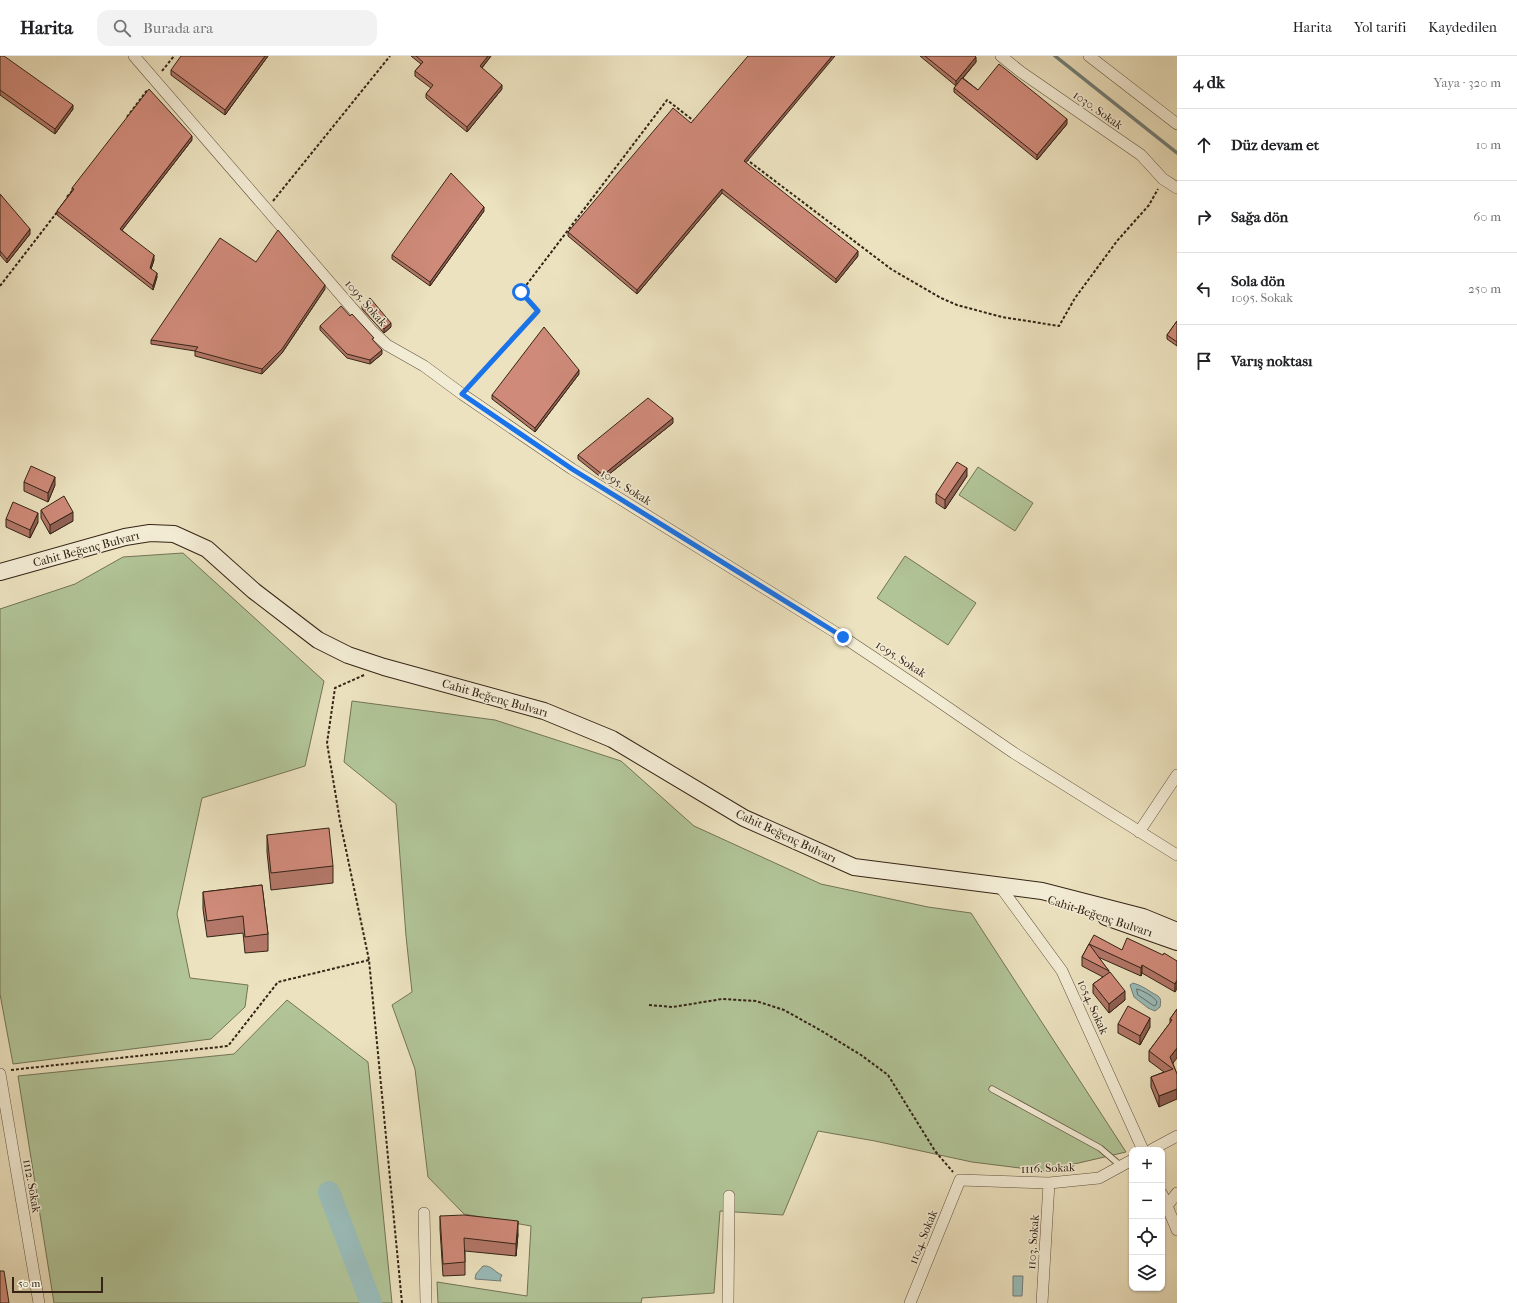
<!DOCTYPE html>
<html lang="tr">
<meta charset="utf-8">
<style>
:root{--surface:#fff;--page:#f2f2f2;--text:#202124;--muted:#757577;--line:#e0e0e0}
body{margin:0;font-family:"IM FELL French Canon",serif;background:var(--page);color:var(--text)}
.controls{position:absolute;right:12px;bottom:12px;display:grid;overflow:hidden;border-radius:8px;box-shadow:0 1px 3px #0004}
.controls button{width:36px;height:36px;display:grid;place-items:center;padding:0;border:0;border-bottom:1px solid var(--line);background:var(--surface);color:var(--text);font:20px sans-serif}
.scale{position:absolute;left:12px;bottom:10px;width:91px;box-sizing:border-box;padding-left:4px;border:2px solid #352416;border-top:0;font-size:11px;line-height:14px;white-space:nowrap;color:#352416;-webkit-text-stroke:3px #f3ecd5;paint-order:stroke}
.stop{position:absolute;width:12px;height:12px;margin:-9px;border:3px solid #1a73e8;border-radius:50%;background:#fff}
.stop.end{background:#1a73e8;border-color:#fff;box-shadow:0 1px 4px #0008}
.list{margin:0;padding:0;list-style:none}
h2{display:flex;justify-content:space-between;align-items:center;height:52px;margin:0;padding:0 16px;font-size:17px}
h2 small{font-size:13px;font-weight:400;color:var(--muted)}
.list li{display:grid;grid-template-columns:26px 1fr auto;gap:12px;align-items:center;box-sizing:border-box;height:72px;padding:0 16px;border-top:1px solid var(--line)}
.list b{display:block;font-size:15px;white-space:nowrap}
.list p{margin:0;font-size:13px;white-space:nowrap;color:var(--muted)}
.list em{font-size:13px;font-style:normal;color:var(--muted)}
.icon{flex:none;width:22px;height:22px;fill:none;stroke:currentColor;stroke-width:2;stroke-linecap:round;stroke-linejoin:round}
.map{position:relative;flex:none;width:1177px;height:1247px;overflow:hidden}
header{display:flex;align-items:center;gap:24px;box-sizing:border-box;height:56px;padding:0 20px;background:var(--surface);border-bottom:1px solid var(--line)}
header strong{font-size:19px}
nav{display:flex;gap:22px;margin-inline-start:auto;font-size:14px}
.search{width:280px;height:36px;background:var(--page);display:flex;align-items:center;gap:10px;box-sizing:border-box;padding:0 14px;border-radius:12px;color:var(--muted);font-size:15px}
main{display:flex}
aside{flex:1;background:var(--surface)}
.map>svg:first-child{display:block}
.green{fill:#b1c497;stroke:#737456}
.water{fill:#9abcb9;stroke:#727f78}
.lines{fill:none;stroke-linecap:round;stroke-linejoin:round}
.shore{stroke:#687068;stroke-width:1}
.stream{stroke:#727f78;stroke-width:3.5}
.river{stroke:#9abcb9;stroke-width:22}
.service-casing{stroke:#635440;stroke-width:7}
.minor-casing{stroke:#635440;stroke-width:12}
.secondary-casing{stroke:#352416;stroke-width:18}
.path{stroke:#352416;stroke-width:2;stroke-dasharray:3 2;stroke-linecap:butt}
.service{stroke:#f3ecd5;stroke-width:5.5}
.minor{stroke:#f3ecd5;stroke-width:11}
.secondary{stroke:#f3ecd5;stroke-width:16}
.wall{fill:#b27768;stroke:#352416}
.shaded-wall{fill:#916155;stroke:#352416}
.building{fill:#cf8a79;stroke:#352416}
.route{stroke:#1a73e8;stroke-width:5}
.labels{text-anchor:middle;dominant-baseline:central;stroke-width:3;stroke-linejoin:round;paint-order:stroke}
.street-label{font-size:12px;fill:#352416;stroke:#f3ecd5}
</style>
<header>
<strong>Harita</strong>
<div class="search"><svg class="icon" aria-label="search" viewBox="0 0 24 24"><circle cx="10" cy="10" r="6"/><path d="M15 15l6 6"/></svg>Burada ara</div>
<nav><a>Harita</a><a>Yol tarifi</a><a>Kaydedilen</a></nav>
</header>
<main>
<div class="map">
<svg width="1177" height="1247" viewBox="0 0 1177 1247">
<rect width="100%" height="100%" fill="#ece2bf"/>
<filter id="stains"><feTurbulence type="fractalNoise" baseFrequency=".005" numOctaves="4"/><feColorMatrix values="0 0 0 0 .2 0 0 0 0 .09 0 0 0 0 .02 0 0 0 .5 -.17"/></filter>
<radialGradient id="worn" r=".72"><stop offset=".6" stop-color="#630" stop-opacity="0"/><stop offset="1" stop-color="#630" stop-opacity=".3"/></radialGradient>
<path class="green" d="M978 411 1033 447 1015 475 959 439Z
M183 497 324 625 305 710 202 742 177 858 190 922 248 929 245 951 211 983 13 1008 0 938V553L75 528 123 501Z
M905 500 976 547 948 589 877 542Z
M352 645 495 664 621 705 694 770 821 828 928 851 971 857 1126 1096 1044 1115 972 1106 875 1085 818 1075 783 1159 720 1155 714 1237 642 1242 641 1247H438L437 1226 527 1240 531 1170 464 1158 428 1121 415 1013 392 949 412 936 406 880 396 748 344 706Z
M287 944 368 1006 392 1247H54L18 1020 234 998Z"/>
<path class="water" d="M1133 927C1140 929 1145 932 1151 936 1159 941 1162 940 1160 951L1155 955 1148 952 1134 941 1130 929Z
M483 1210C492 1209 494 1216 502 1219L500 1223 501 1225 475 1223 476 1218Z
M1013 1220H1023L1022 1240H1013Z"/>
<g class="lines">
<path class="shore" d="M1137 933C1142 934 1155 941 1157 946L1156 949 1154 950 1138 939Z"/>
<path class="stream" d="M1055 0 1177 97"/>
<path class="river" d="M329 1136 371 1247"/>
<defs>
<path id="service" d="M992 1033 1100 1092 1121 1110"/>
<path id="minor" d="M134 0 372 275 387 289 424 310 462 338 572 413 843 581 918 631 1014 697 1177 799
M1001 0 1021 16 1141 99 1163 123 1177 132
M1089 0 1177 68
M1139 776 1177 719
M999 829 1062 915 1143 1094
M0 1018 39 1247
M1151 1094 1177 1080
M1162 1138 1177 1174
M1167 1150 1177 1137
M424 1157 426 1247
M728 1247 729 1140
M910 1247 960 1124 1049 1127 1099 1122 1132 1104
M1042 1247 1049 1127"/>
<path id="secondary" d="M0 516 125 481 150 477 174 478 207 493 254 535 318 584 348 599 384 611 544 655 612 683 744 762 854 811 1042 835 1143 861 1177 875
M1106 861 1177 886"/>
</defs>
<use href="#service" class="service-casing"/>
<use href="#minor" class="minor-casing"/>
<use href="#secondary" class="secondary-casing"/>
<path class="path" d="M162 15 174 0
M127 61 148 33
M746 103 891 213 941 242 957 249 1002 261 1059 270 1075 242 1117 185 1149 149 1158 133
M67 141 73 134
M273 145 390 0
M0 230 58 155
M469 330 537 255 521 236 667 44 694 65
M364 619 335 632 327 687 340 765 369 904 402 1247
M649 949 673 951 722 943 756 945 784 954 820 974 861 999 888 1019 935 1095 953 1116
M11 1014 228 990 278 926 369 904"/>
<use href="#service" class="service"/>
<use href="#minor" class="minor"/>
<use href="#secondary" class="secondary"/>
</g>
<path class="wall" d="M0 0 73 53 55 78 0 39Z
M268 0 225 59 171 19V14Z
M411 0H491L482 12 502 33 467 76 426 42V38L431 32 415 20V15L421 8Z
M920 0H975L976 6 963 22 978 34 1067 68 1037 104 954 36V32L956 30Z
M691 67 746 107 858 200 836 227 722 137 637 238 568 180V176Z
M192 84 122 174 154 204 151 213 157 221 153 234 57 159V155L72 135V132Z
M0 138 30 178 7 207 0 199Z
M484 155 430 230 392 203V199Z
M256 206 325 233 282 297 262 318 195 300V295L151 288V284Z
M362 249 391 271 384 277 362 253Z
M1177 265V290L1167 283V279Z
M320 270 382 298 370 308 347 302 320 274Z
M579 318 535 376 492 343V339Z
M673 367 603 423 578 403V399Z
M967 420 945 453 936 447V438Z
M24 426 55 429 48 446 24 435Z
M41 454 73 465 50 478 41 462Z
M6 463 38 466 30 482 6 471Z
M267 779 333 810V827L271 834 267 796Z
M262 829 268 878V895L245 897 243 877 207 881 203 853V836Z
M1089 888 1177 905 1175 936 1142 917 1141 920 1098 901 1109 915V916L1125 944 1109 957 1093 937V928L1103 921 1082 910V901Z
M1177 953 1173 1008 1177 1018 1159 1051 1151 1031V1021L1164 1016 1149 1005V995L1170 967V963Z
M1118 968 1150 971 1140 989 1118 977Z
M440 1160 518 1178 516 1200 465 1195V1219L443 1220 440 1173Z"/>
<path class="shaded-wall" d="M265 0H268L225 59V54Z
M488 0H491L480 14V10Z
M832 0H835L744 109V105Z
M976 1V6L956 30V25Z
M502 29V33L467 76V71Z
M73 49V53L55 78V73Z
M1067 63V68L1037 104V99Z
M192 80V84L120 177V173Z
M722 133V137L637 238V234Z
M484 151V155L430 230V226Z
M30 173V178L7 207V203Z
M858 195V200L836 227V223Z
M154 199V204L150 216V212Z
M157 217V221L153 234V230Z
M325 229V233L282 297 262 318V313Z
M391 267V271L384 277V273Z
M382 294V298L370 308V304Z
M579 314V318L535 376V372Z
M673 362V367L603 423V419Z
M967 412V420L945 453V444Z
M55 421V429L48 446V437Z
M73 456V465L50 478V469Z
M38 457V466L30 482V474Z
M1142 909V917L1141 920V912Z
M1177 924V933L1175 936V928Z
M1125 935V944L1109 957V948Z
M1150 962V971L1140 989V980Z
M1177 992V1002L1170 1011V1001Z
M1177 1033V1043L1159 1051V1040Z
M518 1165V1178L516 1200V1188Z"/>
<path class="building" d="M0 0H4L73 49 55 73 0 34Z
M181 0H265L225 54 171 14Z
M416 0H488L480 10 502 29 467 71 426 38 433 29 415 15 423 6Z
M748 0H832L744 105 858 195 836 223 722 133 637 234 568 176 673 52 691 67Z
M925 0H975L976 1 956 25Z
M999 8 1067 63 1037 99 954 32 962 22 978 34Z
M149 33 192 80 120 173 154 199 150 212 157 217 153 230 57 155 74 133 72 132Z
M451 117 484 151 430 226 392 199Z
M0 138 30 173 7 203 0 195Z
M278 174 325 229 282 293 262 313 195 295 198 291 151 284 220 182 256 206Z
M370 242 391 267 384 273 362 249Z
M341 250 350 260 352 258 374 282 372 283 382 294 370 304 347 298 320 270Z
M1177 265V286L1167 279Z
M544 271 579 314 535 372 492 339Z
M648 342 673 362 603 419 578 399Z
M957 406 967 412 945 444 936 438Z
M31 410 55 421 48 437 24 426Z
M64 440 73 456 50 469 41 454Z
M13 446 38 457 30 474 6 463Z
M329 772 333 810 271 817 267 779Z
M262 829 268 878 245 881 243 860 207 865 203 836Z
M1094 879 1122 894 1127 882 1163 899 1164 897 1177 905V924L1175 928 1142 909 1141 912 1089 888Z
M1089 888 1109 915 1082 901Z
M1110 916 1125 935 1109 948 1093 928Z
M1128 950 1150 962 1140 980 1118 968Z
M1177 953V992L1170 1001 1177 1018V1033L1159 1040 1151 1021 1173 1013 1149 995 1172 964 1170 963Z
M464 1159 518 1165 516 1188 464 1182 465 1206 443 1208 440 1160Z
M0 1215H4L9 1247H0Z"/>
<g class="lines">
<path class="route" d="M521 236 538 255 462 338 572 413 843 581"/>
</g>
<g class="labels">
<g class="street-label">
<text transform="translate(1098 54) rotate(35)">1030. Sokak</text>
<text transform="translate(366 247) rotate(49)">1095. Sokak</text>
<text transform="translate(626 431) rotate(32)">1095. Sokak</text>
<text transform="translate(86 493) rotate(-15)">Cahit Beğenç Bulvarı</text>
<text transform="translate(901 603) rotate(33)">1095. Sokak</text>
<text transform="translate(495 642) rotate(16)">Cahit Beğenç Bulvarı</text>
<text transform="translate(786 780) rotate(25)">Cahit Beğenç Bulvarı</text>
<text transform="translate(1100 860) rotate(18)">Cahit Beğenç Bulvarı</text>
<text transform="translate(1093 951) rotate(66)">1054. Sokak</text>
<text transform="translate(1048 1112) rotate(-2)">1116. Sokak</text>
<text transform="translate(32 1130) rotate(80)">1112. Sokak</text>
<text transform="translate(923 1181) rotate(-68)">1104. Sokak</text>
<text transform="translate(1033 1186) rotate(-86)">1103. Sokak</text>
</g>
</g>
<rect width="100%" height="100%" filter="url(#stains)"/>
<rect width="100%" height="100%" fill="url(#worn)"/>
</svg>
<div class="controls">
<button>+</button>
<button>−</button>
<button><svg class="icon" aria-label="locate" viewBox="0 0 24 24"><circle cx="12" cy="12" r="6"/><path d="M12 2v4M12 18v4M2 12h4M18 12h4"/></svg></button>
<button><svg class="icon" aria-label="layers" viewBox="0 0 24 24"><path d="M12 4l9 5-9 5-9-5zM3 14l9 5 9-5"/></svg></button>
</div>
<div class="scale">50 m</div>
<div class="stop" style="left:521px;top:236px"></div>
<div class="stop end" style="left:843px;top:581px"></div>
</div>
<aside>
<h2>4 dk<small>Yaya · 320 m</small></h2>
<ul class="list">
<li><svg class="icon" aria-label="ahead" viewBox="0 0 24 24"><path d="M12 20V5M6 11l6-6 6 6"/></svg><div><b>Düz devam et</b></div><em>10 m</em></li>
<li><svg class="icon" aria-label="right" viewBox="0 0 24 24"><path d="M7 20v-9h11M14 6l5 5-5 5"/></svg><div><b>Sağa dön</b></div><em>60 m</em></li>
<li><svg class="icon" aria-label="left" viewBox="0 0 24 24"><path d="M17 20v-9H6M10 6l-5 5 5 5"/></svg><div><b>Sola dön</b><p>1095. Sokak</p></div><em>250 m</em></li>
<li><svg class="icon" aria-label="arrive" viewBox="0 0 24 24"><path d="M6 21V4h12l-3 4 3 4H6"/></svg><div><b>Varış noktası</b></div></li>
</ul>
</aside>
</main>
